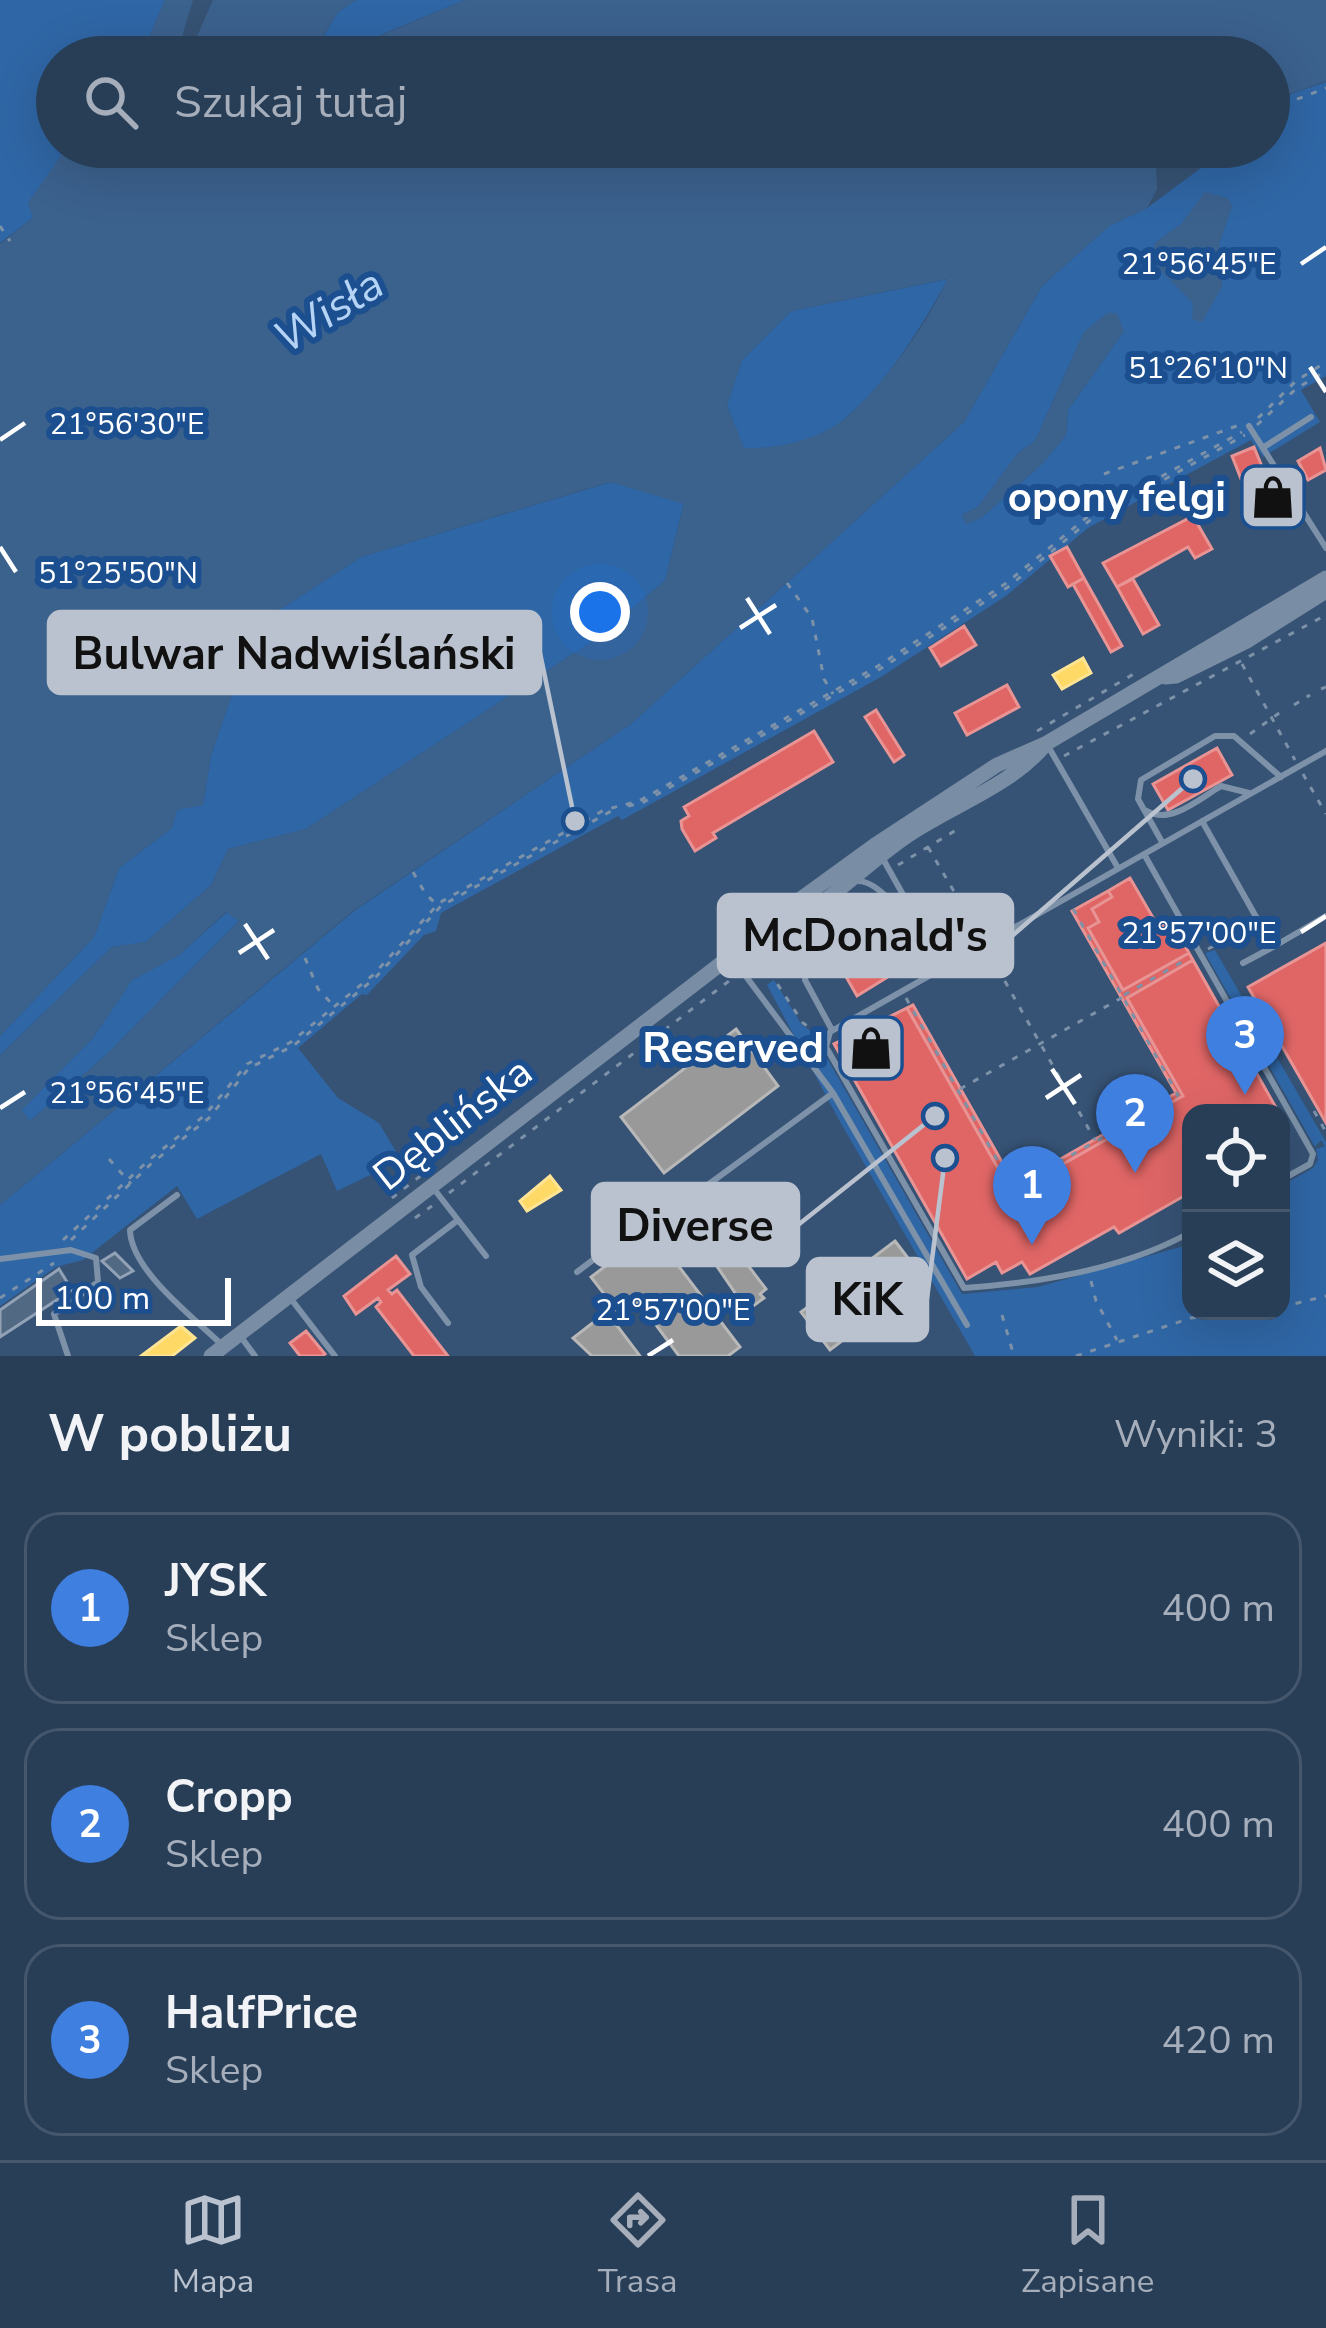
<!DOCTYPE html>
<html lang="pl">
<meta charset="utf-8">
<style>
:root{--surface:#283e57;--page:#344961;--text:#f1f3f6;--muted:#a5aeba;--line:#44576d;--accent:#b9c2ce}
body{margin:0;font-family:"Nunito Sans",sans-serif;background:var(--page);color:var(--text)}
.controls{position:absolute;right:36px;bottom:36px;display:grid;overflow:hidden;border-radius:24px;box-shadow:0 12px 48px #0002}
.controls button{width:108px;height:108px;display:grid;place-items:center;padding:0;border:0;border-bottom:3px solid var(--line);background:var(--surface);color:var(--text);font:60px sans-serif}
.scale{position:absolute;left:36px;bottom:30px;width:195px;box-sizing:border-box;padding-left:12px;border:6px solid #fff;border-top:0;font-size:33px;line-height:42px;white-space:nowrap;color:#fff;-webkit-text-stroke:9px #1b4f8f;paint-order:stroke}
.you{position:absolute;left:600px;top:612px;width:42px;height:42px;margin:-30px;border:9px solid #fff;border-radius:50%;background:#1a73e8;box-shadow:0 0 0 18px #1a73e833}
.badge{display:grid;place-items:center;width:78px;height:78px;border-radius:50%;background:var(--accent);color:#fff;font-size:39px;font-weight:700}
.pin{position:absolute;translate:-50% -99px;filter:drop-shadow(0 3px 6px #0008)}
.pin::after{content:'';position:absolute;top:63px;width:42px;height:36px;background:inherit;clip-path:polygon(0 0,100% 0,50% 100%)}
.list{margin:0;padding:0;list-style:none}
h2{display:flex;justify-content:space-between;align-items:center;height:156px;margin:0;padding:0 48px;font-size:51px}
h2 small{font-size:39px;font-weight:400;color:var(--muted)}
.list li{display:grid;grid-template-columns:78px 1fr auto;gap:36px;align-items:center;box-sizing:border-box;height:192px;margin:0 24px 24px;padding:0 24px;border:3px solid var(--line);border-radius:36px}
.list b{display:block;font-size:45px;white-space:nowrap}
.list p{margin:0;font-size:39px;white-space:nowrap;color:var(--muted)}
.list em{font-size:39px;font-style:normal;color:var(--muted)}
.icon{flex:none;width:66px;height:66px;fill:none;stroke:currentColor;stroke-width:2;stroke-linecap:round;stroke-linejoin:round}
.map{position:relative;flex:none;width:1326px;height:1356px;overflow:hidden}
.search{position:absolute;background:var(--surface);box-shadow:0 12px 48px #0002;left:36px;right:36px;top:36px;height:132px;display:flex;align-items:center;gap:30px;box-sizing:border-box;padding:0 42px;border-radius:66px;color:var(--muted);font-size:45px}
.sheet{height:804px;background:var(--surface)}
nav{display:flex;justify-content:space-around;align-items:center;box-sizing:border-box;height:168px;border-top:3px solid var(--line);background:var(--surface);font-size:33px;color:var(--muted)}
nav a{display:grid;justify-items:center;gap:6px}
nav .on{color:var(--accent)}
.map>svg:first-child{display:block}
.green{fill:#2f66a5;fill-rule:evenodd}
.water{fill:#3b618d;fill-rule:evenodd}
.homes{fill:#ffd966;stroke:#ffe494;stroke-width:3}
.shops{fill:#e06666;stroke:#e99494;stroke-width:3}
.industry{fill:#999;stroke:#b8b8b8;stroke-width:3}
.building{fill:#526984;stroke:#92a2b6;stroke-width:3}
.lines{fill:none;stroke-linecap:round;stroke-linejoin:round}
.path{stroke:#7d92a8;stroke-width:3;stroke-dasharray:6 9;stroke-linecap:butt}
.service{stroke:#7d92a8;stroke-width:6}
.secondary{stroke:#798da4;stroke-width:15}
.ticks{fill:none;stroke:#fff;stroke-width:4.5}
.labels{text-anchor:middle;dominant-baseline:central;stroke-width:12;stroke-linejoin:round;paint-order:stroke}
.poi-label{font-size:42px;font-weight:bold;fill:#fff;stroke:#1b4f8f;text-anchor:end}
.street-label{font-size:42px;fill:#fff;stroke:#1b4f8f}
.water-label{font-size:45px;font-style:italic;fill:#b5d3f5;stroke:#1b4f8f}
.ticks-label{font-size:30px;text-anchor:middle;fill:#fff;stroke:#1b4f8f;stroke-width:12;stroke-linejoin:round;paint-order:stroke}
.leader{fill:none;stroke:#b9c2ce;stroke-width:4.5}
.callout-dot{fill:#b9c2ce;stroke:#1b4f8f;stroke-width:4.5}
.callout{fill:#b9c2ce;stroke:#b9c2ce;stroke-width:4.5}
.callout-label{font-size:45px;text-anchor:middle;font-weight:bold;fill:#111}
</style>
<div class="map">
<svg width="1326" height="1356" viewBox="0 0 1326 1356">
<rect width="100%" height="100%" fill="#365274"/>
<path class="green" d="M0 0H165L141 57H57V147H68L28 203 34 217 0 243Z
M356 0H465L328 57 317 47 338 12Z
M1326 82V376L1301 390 1320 422 1263 457 1251 440 1088 528 1006 596 881 677 622 820 618 816 441 913 436 931 424 935 367 995 362 994 298 1048 338 1098 379 1123 401 1160 337 1191 321 1154 197 1219 177 1186 83 1260 56 1267 0 1306V1205L354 911 632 723 964 422 1042 286 1109 226 1147 208 1213 159 1244 147H1269C1269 96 1281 97 1326 82ZM1232 206 1219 244 1222 287 1154 244 1181 224ZM1124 331 1068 410 1066 435 1043 463 981 518 962 515 978 507 1018 453 1035 441 1084 332Z
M948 279C922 326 885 387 842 421 816 442 776 448 744 449L727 406 742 360 791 311Z
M611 482 684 503 665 581 591 642 306 829 228 849 211 885 146 942 112 947 0 1055V1036L94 937 119 868 172 828 177 809 203 805 211 755 256 625 361 557Z
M227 912 240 920 106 1055 30 1121 21 1110 93 1038 132 980 179 955Z
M1215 950 1326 1142V1356H975L839 1120 767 985 774 980 802 1025 817 1035 819 1044 962 1294 1038 1287 1191 1244V1311H1281V1186L1313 1168 1318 1160 1316 1149 1325 1146 1321 1140 1315 1147 1205 953Z"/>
<path class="water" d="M165 0H193L176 57H141Z
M213 0H356L338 12 317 46 328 57H188Z
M465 0H1326V81L1269 101V57H330Z
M67 147H1133L1156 163 1157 189 1147 208 1109 226 1042 286 964 422 632 723 353 911 0 1205V1055L112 947 146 942 211 885 228 849 306 829 591 642 665 581 684 504 610 482 361 557 256 625 211 755 203 805 177 810 172 828 119 868 94 937 0 1036V244L33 218 28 203ZM947 279C930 321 878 393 842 421 816 441 775 449 744 448L727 406 742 360 791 311ZM226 912 239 921 106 1055 30 1121 22 1110 93 1038 132 980 179 955Z
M1205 192 1228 198 1232 206 1219 244 1222 287 1202 322 1192 319 1193 303 1158 268 1154 244 1181 224Z
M1107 313H1117L1124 331 1068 410 1066 435 1043 463 981 518 966 524 962 515 978 507 1018 453 1035 441 1084 332Z"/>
<path class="homes" d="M1083 658 1091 673 1062 689 1053 675Z
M550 1176 561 1190 527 1211 520 1201Z
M181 1326 195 1338 172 1356H141Z"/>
<path class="shops" d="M1254 447 1263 469 1241 479 1232 456Z
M1320 448 1326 470 1308 480 1298 461Z
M1272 482 1287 512 1277 518 1261 487Z
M1193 516 1212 549 1195 558 1188 547 1117 587 1103 563Z
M1067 547 1084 578 1068 587 1050 556Z
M1084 578 1122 646 1111 652 1073 584Z
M1133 579 1159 625 1143 634 1117 587Z
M964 626 976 645 941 666 930 648Z
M1007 685 1019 707 967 735 955 713Z
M876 710 904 755 894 762 865 717Z
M814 731 833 762 713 833 716 838 695 851 682 829 681 821 689 816 684 807Z
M1217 748 1232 775 1168 810 1153 784Z
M1130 878 1159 928 1171 921 1189 953 1123 990 1088 928 1099 922 1092 909 1112 897 1108 891Z
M1108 891 1112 897 1092 909 1099 922 1088 928 1123 990 1189 953 1193 960 1127 998 1183 1096 1012 1193 907 1008 913 1005 1015 1185 1176 1093 1072 911Z
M1326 943V1123L1248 987Z
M885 947 899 970 857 996 841 968Z
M1193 960 1279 1113H1191V1192L1119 1233 1114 1227 1030 1274 1022 1262 1002 1273 996 1262 967 1279 834 1044 907 1008 1012 1193 1183 1096 1127 998Z
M396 1256 410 1274 388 1290 392 1294 397 1290 448 1356H414L376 1307 381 1302 378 1298 356 1314 344 1296Z
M306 1331 325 1354 322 1356H300L290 1343Z"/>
<path class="industry" d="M736 1029 778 1086 664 1173 621 1117Z
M652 1231 740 1347 728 1356H679L639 1302 621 1316 591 1277Z
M895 1241 924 1279 830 1350 801 1312Z
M734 1247 766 1289 760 1294 764 1298 752 1307 749 1303 744 1306 714 1262Z
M608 1311 615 1323 640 1356H592L573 1338Z"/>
<path class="building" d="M115 1253 133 1271 120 1278 102 1261Z
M59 1269 72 1290 0 1337V1310Z"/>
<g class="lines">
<path class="path" d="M1269 110 1326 88
M0 226 10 241
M1258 418 1296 381 1326 362
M1257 425 1297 388 1326 371
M1104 474 1242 424
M787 583 812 618 824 679 833 694
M1242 664 1295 760
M1321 689 1326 687
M1294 705 1310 695
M1037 731 1137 672
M1250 734 1282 711
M1064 756 1326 615
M1303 774 1326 814
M628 806 642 803 880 669 1008 587 1089 521 1245 435
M928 847 980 936
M898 865 958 829 957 824
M413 872 425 893 438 906
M1208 949 1244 930
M990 955 1095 1140
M305 958 318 989 331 1003
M761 959 803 1023 817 1033
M1124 995 1189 958
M906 998 1013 1188 1178 1095 1071 905
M960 1089 1123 997
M1314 1111 1326 1132
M109 1159 131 1184
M449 1193 733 978
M392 1198 432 1167
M415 1218 432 1206
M63 1240 149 1160 205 1115 247 1064 291 1042 373 975 439 903 604 810 639 801 878 666 1005 584 1086 518 1242 432
M71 1240 152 1163 209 1118 249 1068 293 1046 375 978 441 906 613 810
M1091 1281 1096 1301 1117 1340
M0 1298 54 1263
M1281 1307 1326 1296
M1002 1315 1014 1356
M1076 1356 1191 1318 1264 1311"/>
<path class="service" d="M1249 426 1326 548
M1264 447 1311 417
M1048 746 1118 868
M1147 811C1170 825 1199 799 1221 786L1249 793
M1202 821 1273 947 1326 916
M1162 842 1138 799 1141 780 1215 736H1234L1281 777
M1144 854 1313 1154 1310 1164 1281 1180
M883 859 906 900 918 933
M857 881C886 880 923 944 937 969
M733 959 833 1093 967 1325
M1243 963 1273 947
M832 1030 805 980 807 967 850 941 872 934 906 900
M434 1189 486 1256
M177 1195 130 1230C131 1270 192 1316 221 1344
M1191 1232C1125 1269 1038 1283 964 1288L826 1047 830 1032 1326 751
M0 1259 71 1250 96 1258 98 1282 54 1314 68 1356
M577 1272 683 1192 709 1184 833 1093
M291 1299 335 1356
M448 1323 421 1287 412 1255 458 1220
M241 1337 255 1356"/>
<path class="secondary" d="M1165 677 1176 676 1247 641 1326 591
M743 949C793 937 860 868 904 838 948 807 1010 787 1045 745
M211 1356 740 949 755 932 875 845 997 765 1047 743 1326 578"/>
</g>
<path class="ticks" d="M1301 264 1326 247M1310 367 1326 392M0 440 25 423M0 547 16 572M747 598 770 634M740 628 776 605M245 924 268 959M1301 932 1326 916M239 953 274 930M1052 1069 1075 1104M1046 1098 1081 1075M0 1108 25 1092M648 1356 673 1340"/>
<defs>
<symbol id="shop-square" viewBox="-11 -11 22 22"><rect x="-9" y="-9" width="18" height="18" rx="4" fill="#b9c2ce" stroke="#1b4f8f"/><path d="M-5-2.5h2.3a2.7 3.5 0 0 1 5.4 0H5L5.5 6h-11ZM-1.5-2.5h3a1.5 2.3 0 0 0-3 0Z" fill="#111"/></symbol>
</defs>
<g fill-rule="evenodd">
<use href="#shop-square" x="1235" y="459" width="76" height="76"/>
<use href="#shop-square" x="833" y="1010" width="76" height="76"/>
</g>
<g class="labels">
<g class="poi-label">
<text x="1226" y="497">opony felgi</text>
<text x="824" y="1048">Reserved</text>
</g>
<g class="street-label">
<text transform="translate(453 1124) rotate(-38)">Dęblińska</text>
</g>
<g class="water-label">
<text transform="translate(329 311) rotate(-32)">Wisła</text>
</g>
</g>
<g class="ticks-label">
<text x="1199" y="274">21°56'45"E</text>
<text x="1208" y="378">51°26'10"N</text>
<text x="127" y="434">21°56'30"E</text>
<text x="118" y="583">51°25'50"N</text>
<text x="1199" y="943">21°57'00"E</text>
<text x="127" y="1103">21°56'45"E</text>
<text x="673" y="1320">21°57'00"E</text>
</g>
<path class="leader" d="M575 821L540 653M1193 779L1012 936M935 1116L798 1225M945 1158L927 1299"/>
<g class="callout-dot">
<circle cx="575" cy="821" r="12"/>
<circle cx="1193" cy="779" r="12"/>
<circle cx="935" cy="1116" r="12"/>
<circle cx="945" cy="1158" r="12"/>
</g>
<g class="callout">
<rect x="49" y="612" width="491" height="81" rx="12"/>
<rect x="719" y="895" width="293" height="81" rx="12"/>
<rect x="593" y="1184" width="205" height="81" rx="12"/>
<rect x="808" y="1259" width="119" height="81" rx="12"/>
</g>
<g class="callout-label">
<text x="294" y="669">Bulwar Nadwiślański</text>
<text x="865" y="951">McDonald's</text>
<text x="695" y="1241">Diverse</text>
<text x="867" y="1315">KiK</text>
</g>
</svg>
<div class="controls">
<button><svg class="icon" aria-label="locate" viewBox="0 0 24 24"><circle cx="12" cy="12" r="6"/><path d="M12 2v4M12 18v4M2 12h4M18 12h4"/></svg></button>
<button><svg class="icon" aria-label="layers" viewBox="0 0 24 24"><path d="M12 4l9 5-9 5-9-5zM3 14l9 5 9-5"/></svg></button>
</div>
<div class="scale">100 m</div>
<div class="you"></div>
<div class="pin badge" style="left:1032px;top:1245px;background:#3f7fe0">1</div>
<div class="pin badge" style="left:1135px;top:1173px;background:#3f7fe0">2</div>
<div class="pin badge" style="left:1245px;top:1095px;background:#3f7fe0">3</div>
<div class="search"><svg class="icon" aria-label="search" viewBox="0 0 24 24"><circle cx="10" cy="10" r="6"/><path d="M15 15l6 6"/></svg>Szukaj tutaj</div>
</div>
<section class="sheet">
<h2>W pobliżu<small>Wyniki: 3</small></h2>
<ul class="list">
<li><span class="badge" style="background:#3f7fe0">1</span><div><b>JYSK</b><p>Sklep</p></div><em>400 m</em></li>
<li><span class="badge" style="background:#3f7fe0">2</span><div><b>Cropp</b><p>Sklep</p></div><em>400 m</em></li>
<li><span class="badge" style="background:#3f7fe0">3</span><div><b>HalfPrice</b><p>Sklep</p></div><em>420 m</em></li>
</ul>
</section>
<nav>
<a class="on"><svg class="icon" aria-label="map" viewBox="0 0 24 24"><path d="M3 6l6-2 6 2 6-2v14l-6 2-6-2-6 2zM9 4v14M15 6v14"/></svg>Mapa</a>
<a><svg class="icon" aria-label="directions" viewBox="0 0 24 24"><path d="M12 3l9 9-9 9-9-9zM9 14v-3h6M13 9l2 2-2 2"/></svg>Trasa</a>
<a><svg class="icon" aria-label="saved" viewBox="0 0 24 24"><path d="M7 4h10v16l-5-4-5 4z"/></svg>Zapisane</a>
</nav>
